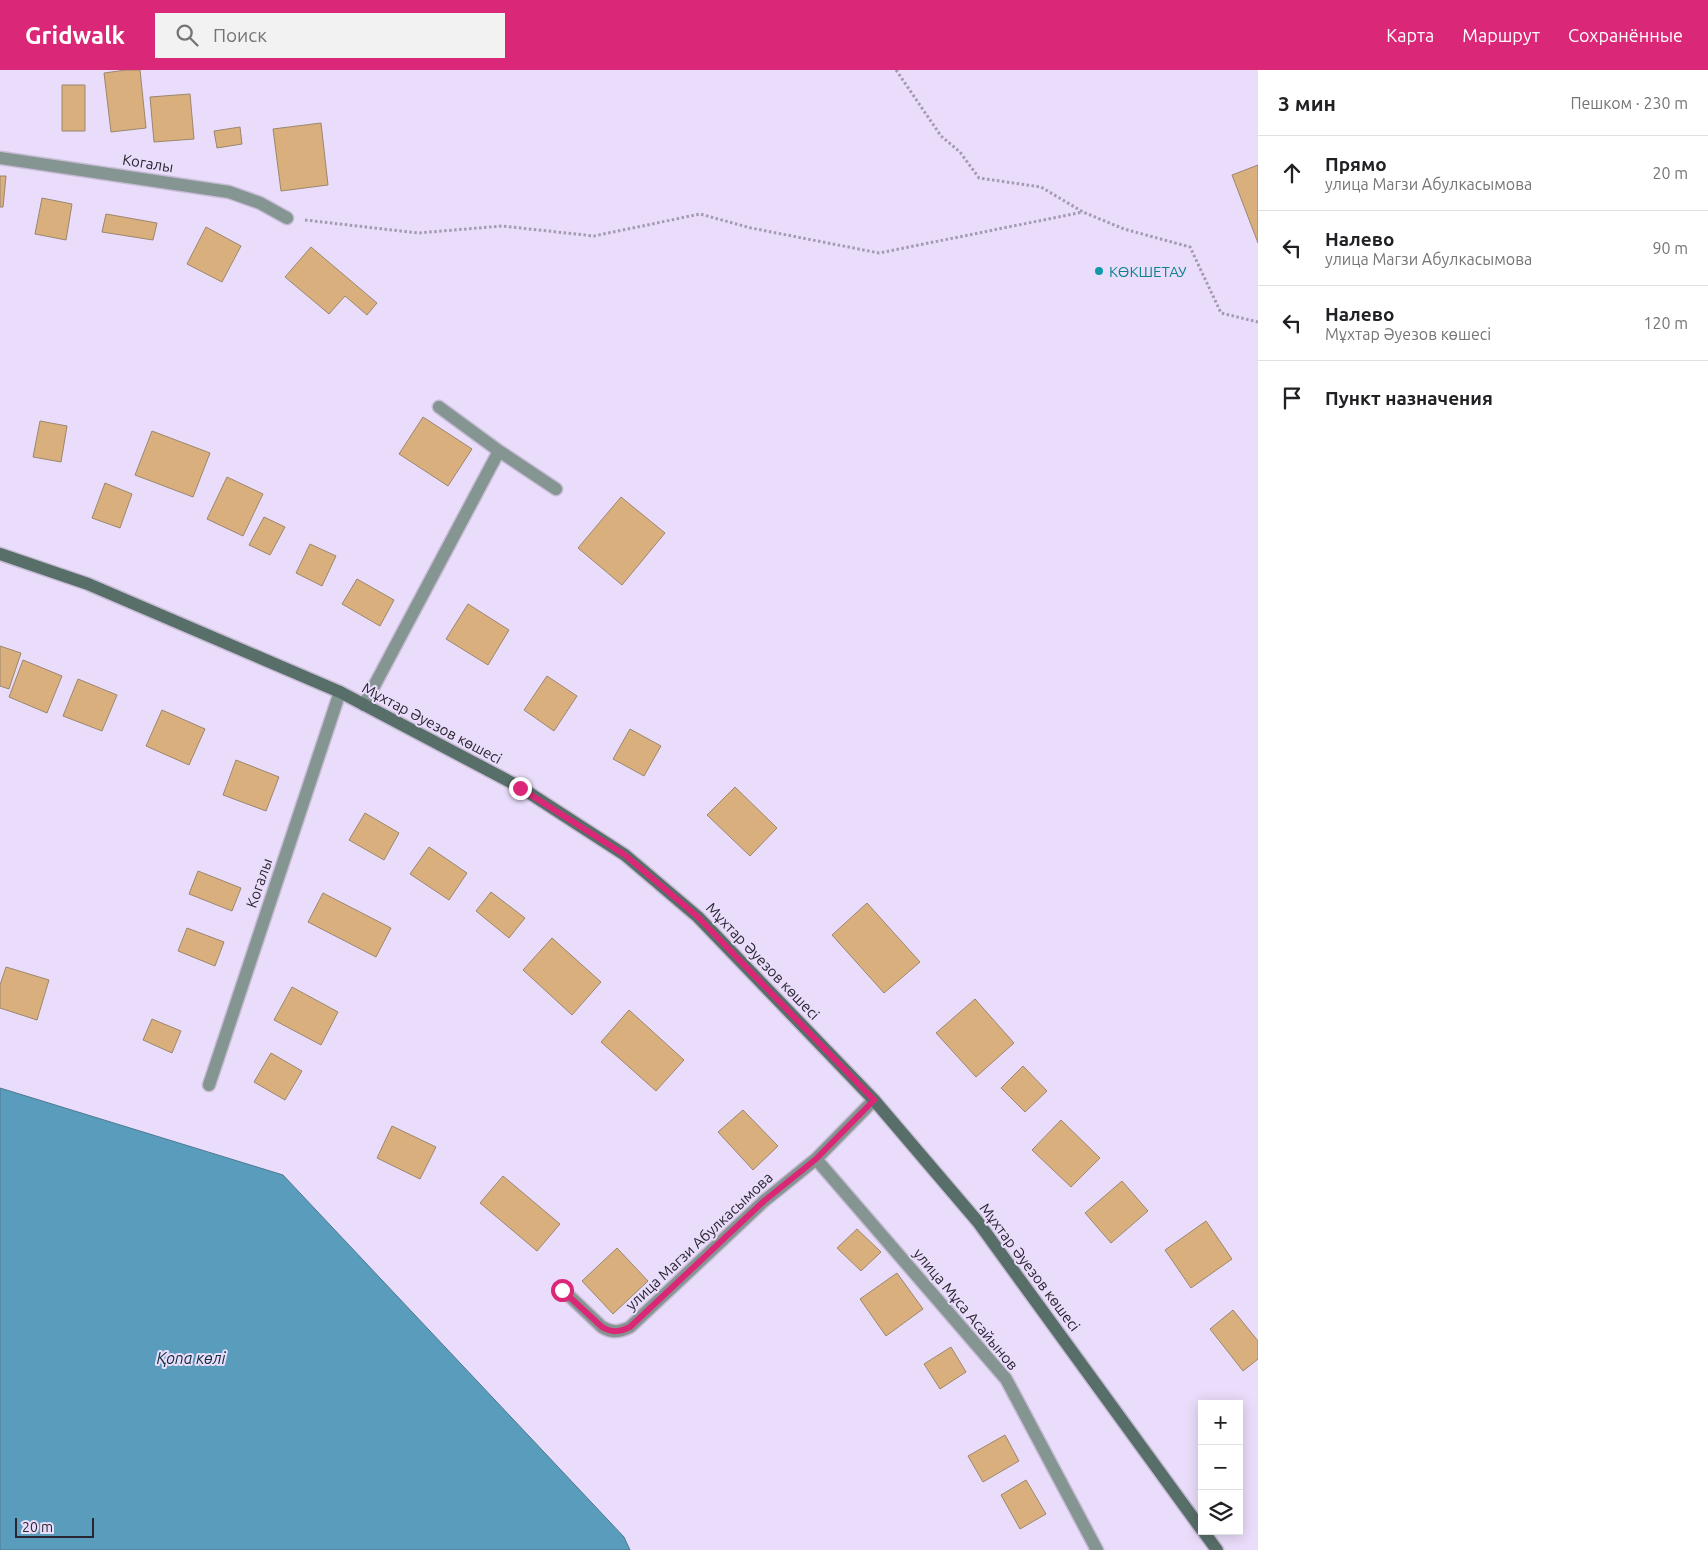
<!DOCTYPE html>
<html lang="ru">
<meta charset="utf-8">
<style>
:root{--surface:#fff;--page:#f2f2f2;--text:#202124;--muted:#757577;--line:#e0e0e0;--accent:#db2777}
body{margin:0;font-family:Ubuntu,sans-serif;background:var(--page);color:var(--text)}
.controls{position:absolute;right:15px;bottom:15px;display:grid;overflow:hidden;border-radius:0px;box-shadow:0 2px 12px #0003}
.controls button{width:45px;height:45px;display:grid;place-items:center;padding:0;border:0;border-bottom:1px solid var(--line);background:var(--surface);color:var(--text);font:25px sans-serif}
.scale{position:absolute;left:15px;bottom:12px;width:79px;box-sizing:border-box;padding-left:5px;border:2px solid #2a2530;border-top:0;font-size:14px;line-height:18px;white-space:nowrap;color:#2a2530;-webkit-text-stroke:4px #eaddfb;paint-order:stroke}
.stop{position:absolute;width:15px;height:15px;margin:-11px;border:4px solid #db2777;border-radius:50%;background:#fff}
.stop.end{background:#db2777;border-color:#fff;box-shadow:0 1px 5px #0008}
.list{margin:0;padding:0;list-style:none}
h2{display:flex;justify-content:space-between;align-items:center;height:65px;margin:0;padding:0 20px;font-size:21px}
h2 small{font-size:16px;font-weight:400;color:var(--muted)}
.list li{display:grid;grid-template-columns:32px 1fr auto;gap:15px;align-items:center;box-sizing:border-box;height:75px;padding:0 20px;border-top:1px solid var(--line)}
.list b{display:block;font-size:19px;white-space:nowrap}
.list p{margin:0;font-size:16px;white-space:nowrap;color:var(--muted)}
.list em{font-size:16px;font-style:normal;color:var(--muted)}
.icon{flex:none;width:28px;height:28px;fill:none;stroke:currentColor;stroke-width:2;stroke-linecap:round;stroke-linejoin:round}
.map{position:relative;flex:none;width:1258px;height:1480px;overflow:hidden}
header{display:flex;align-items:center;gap:30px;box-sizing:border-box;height:70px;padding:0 25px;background:var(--accent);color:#fff}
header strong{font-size:24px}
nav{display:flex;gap:28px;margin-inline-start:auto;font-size:18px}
.search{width:350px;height:45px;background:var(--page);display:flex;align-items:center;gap:12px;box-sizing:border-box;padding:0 18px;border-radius:0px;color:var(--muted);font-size:19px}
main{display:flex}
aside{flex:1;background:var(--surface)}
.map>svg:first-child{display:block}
.water{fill:#5a9cbb;stroke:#4c7891}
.building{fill:#daaf7e;stroke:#9b866e}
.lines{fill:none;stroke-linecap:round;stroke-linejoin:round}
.service-casing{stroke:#c7bcd6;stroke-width:15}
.minor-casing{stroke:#c7bcd6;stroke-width:15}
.secondary-casing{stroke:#c7bcd6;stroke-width:15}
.path{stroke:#a49ab1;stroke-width:3;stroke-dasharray:2.5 2.5;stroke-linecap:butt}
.service{stroke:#859591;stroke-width:12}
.minor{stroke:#859591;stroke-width:12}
.secondary{stroke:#586f69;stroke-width:12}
.route{stroke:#db2777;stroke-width:6}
.culture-dot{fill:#0f9aa8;stroke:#eaddfb;stroke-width:2}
.labels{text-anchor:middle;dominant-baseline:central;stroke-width:4;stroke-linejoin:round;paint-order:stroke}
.street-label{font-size:15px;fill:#2a2530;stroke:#eaddfb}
.culture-label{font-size:15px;fill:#0d838f;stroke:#eaddfb;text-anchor:start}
.water-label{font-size:16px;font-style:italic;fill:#0e2e3c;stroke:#eaddfb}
</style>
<header>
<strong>Gridwalk</strong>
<div class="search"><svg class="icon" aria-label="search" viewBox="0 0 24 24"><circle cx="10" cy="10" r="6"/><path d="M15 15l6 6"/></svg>Поиск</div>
<nav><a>Карта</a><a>Маршрут</a><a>Сохранённые</a></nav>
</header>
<main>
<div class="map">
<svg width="1258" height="1480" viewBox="0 0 1258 1480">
<rect width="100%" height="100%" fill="#eaddfb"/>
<path class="water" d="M0 1018 283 1105 624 1467 630 1480H0Z"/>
<path class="building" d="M126 0H140L146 58 111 62 104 3Z
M62 15H85V61H62Z
M190 24 194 69 154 72 150 27Z
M321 53 328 115 281 121 273 59Z
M240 57 242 74 217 78 214 61Z
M1258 95V173L1232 105Z
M0 106H6L3 137H0Z
M42 128 72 134 66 170 35 164Z
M106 144 157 153 153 170 102 162Z
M206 157 241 176 222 212 187 194Z
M311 177 377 233 367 245 345 226 329 244 285 207Z
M423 347 472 379 448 416 399 384Z
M40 351 67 356 61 392 33 387Z
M152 361 210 383 193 427 135 405Z
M227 407 263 424 243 466 207 449Z
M105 413 132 424 120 458 92 448Z
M621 427 665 463 622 515 578 478Z
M264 447 285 457 270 485 249 475Z
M310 474 336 486 322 516 296 503Z
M357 509 394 530 380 556 342 534Z
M468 534 509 560 488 595 446 569Z
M0 576 21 583 9 619 0 616Z
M23 590 62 606 47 643 9 627Z
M547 606 577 626 554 661 524 640Z
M78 609 117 625 102 661 63 646Z
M162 640 205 659 189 695 146 676Z
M630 659 661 676 644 706 613 689Z
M236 690 279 707 266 741 223 725Z
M735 717 777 758 750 786 707 745Z
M365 743 399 763 384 790 349 770Z
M429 777 467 803 449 830 410 804Z
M198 801 241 818 232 841 189 824Z
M491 822 525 848 509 868 476 841Z
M323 823 391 858 376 887 308 852Z
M867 833 920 892 884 923 832 865Z
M187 858 224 872 215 896 178 881Z
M552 868 601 912 572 945 523 900Z
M6 897 49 910 37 950 0 938V915Z
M292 917 338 942 321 975 274 950Z
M975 929 1014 973 976 1007 936 963Z
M629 940 684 990 656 1021 601 972Z
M152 949 181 961 172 983 143 970Z
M271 983 302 1001 285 1030 254 1012Z
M1023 996 1047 1021 1025 1042 1001 1018Z
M743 1040 778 1076 753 1100 718 1062Z
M1061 1050 1100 1088 1071 1117 1032 1080Z
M392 1056 436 1077 420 1109 377 1088Z
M503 1106 560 1154 537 1181 480 1133Z
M1122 1111 1148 1141 1111 1173 1085 1143Z
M1206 1151 1232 1189 1191 1218 1165 1180Z
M857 1159 881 1182 861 1201 837 1178Z
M617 1178 648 1211 613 1244 582 1211Z
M897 1203 923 1239 886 1266 860 1229Z
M1233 1240 1258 1271V1289L1243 1301 1210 1259Z
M951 1277 966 1302 940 1319 924 1294Z
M1005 1365 1019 1391 983 1412 968 1386Z
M1026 1410 1046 1444 1020 1459 1001 1425Z"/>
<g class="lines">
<defs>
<path id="service" d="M499 381 556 419
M364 635 499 381 439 337
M209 1015 340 622
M562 1219 602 1257C612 1263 620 1262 630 1257L764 1131 816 1089 874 1030"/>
<path id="minor" d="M0 88 229 122 260 133 287 148
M816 1089 1006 1309 1097 1480"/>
<path id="secondary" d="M0 484 88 514 340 622 520 717 625 785 698 847 874 1030 978 1152 1202 1460
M1203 1461 1217 1480"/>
</defs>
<use href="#service" class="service-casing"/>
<use href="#minor" class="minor-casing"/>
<use href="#secondary" class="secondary-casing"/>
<path class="path" d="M896 0 941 66 960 82 979 108 1041 117 1083 142 1124 159 1190 177 1221 243 1258 252
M305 150 418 163 502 156 594 166 700 144 751 158 879 183 1083 142"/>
<use href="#service" class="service"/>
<use href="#minor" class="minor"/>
<use href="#secondary" class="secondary"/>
</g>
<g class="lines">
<path class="route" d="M520 718 625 785 698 847 874 1030 816 1089 764 1131 630 1257C620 1262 612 1263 602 1257L562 1220"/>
</g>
<circle class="culture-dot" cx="1099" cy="201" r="5"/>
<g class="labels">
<g class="street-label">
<text transform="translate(148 93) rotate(9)">Когалы</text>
<text transform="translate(432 653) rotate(28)">Мұхтар Әуезов көшесі</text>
<text transform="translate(259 813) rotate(-71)">Когалы</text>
<text transform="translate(763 891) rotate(46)">Мұхтар Әуезов көшесі</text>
<text transform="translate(699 1171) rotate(-43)">улица Магзи Абулкасымова</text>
<text transform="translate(1030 1197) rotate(53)">Мұхтар Әуезов көшесі</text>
<text transform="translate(966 1239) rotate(50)">улица Мұса Асайынов</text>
</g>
<g class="culture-label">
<text x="1109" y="201">КӨКШЕТАУ</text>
</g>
<g class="water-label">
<text x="191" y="1288">Қопа көлі</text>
</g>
</g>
</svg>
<div class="controls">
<button>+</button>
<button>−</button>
<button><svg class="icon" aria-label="layers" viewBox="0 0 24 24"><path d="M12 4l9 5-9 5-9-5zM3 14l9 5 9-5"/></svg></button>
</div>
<div class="scale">20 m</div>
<div class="stop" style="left:562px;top:1220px"></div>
<div class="stop end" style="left:520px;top:718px"></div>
</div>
<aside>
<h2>3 мин<small>Пешком · 230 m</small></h2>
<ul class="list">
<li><svg class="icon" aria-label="ahead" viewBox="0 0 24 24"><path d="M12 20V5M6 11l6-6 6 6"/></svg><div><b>Прямо</b><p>улица Магзи Абулкасымова</p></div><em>20 m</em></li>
<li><svg class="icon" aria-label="left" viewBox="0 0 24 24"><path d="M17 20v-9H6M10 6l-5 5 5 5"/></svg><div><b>Налево</b><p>улица Магзи Абулкасымова</p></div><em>90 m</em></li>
<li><svg class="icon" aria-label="left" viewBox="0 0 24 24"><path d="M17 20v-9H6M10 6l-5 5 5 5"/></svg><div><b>Налево</b><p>Мұхтар Әуезов көшесі</p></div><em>120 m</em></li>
<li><svg class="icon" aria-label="arrive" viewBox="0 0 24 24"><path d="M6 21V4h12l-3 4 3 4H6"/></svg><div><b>Пункт назначения</b></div></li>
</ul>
</aside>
</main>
